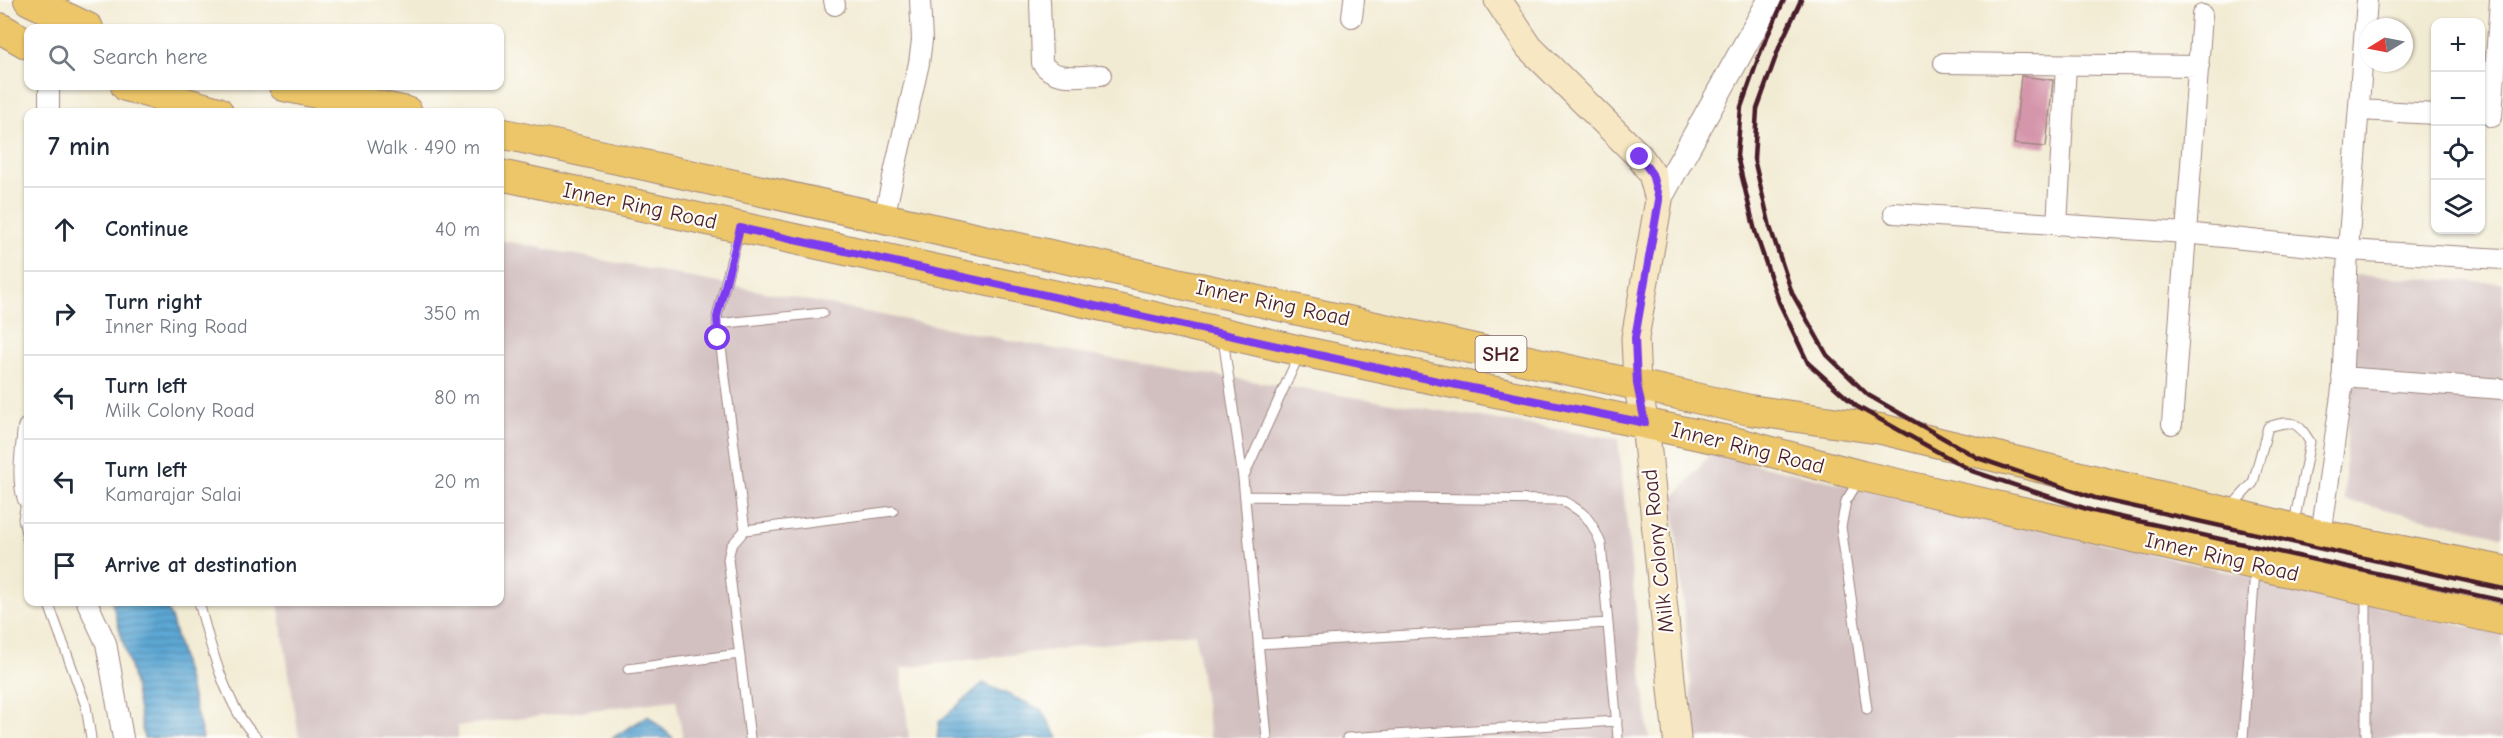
<!DOCTYPE html>
<meta charset="utf-8">
<style>
:root{--surface:#fff;--page:#f6f6f7;--text:#1f2937;--muted:#747a83;--line:#e0e1e3}
body{margin:0;font-family:"Comic Neue",sans-serif;background:var(--page);color:var(--text)}
.controls{position:absolute;right:18px;top:18px;display:grid;overflow:hidden;border-radius:12px;box-shadow:0 2px 4px #0004}
.controls button{width:54px;height:54px;display:grid;place-items:center;padding:0;border:0;border-bottom:2px solid var(--line);background:var(--surface);color:var(--text);font:30px sans-serif}
.compass{position:absolute;left:2359px;top:18px;width:54px;height:54px;border-radius:50%;background:var(--surface);box-shadow:0 2px 4px #0004;rotate:260deg}
.stop{position:absolute;width:18px;height:18px;margin:-14px;border:4px solid #7c3aed;border-radius:50%;background:#fff}
.stop.end{background:#7c3aed;border-color:#fff;box-shadow:0 2px 6px #0008}
.list{margin:0;padding:0;list-style:none}
h2{display:flex;justify-content:space-between;align-items:center;height:78px;margin:0;padding:0 24px;font-size:26px}
h2 small{font-size:20px;font-weight:400;color:var(--muted)}
.list li{display:grid;grid-template-columns:39px 1fr auto;gap:18px;align-items:center;box-sizing:border-box;height:84px;padding:0 24px;border-top:2px solid var(--line)}
.list b{display:block;font-size:22px;white-space:nowrap}
.list p{margin:0;font-size:20px;white-space:nowrap;color:var(--muted)}
.list em{font-size:20px;font-style:normal;color:var(--muted)}
.icon{flex:none;width:33px;height:33px;fill:none;stroke:currentColor;stroke-width:2;stroke-linecap:round;stroke-linejoin:round}
.map{position:relative;flex:none;width:2503px;height:738px;overflow:hidden}
.search{position:absolute;background:var(--surface);box-shadow:0 2px 4px #0004;left:24px;top:24px;width:480px;height:66px;display:flex;align-items:center;gap:15px;box-sizing:border-box;padding:0 21px;border-radius:12px;color:var(--muted);font-size:22px}
.panel{position:absolute;background:var(--surface);box-shadow:0 2px 4px #0004;left:24px;top:108px;width:480px;height:498px;border-radius:12px}
.map>svg:first-child{display:block}
.industrial{fill:#d2bfc0}
.water{fill:url(#water-rules);stroke:#536380;stroke-width:1.5}
.building{fill:#d596ac}
.lines{fill:none;stroke-linecap:round;stroke-linejoin:round}
.service-casing{stroke:#9e857f;stroke-width:11}
.minor-casing{stroke:#9e857f;stroke-width:22}
.tertiary-casing{stroke:#9e857f;stroke-width:26}
.secondary-casing{stroke:#9e857f;stroke-width:29}
.primary-casing{stroke:#9e857f;stroke-width:32}
.service{stroke:#fff;stroke-width:9}
.minor{stroke:#fff;stroke-width:20}
.tertiary{stroke:#fff;stroke-width:24}
.secondary{stroke:#f7e8c3;stroke-width:27}
.primary{stroke:#ecc669;stroke-width:30}
.rail{stroke:#4a1f2b;stroke-width:4.5}
.route{stroke:#7c3aed;stroke-width:8}
.labels{text-anchor:middle;dominant-baseline:central;stroke-width:4.5;stroke-linejoin:round;paint-order:stroke}
.shield{fill:#fdfcf7;stroke:#806168;stroke-width:1.5}
.shield-label{font-size:21px;font-weight:bold;fill:#4a1f2b}
.street-label{font-size:22px;fill:#4a1f2b;stroke:#fdfcf7}
</style>
<div class="map">
<svg width="2503" height="738" viewBox="0 0 2503 738">
<defs>
<pattern id="water-rules" width="6" height="5" patternUnits="userSpaceOnUse" patternTransform="scale(1.5)"><rect width="6" height="5" fill="#5ca7d4"/><path d="M0 2.5h6" fill="none" stroke="#4e87ac"/></pattern>
</defs>
<rect width="100%" height="100%" fill="#fdfcf7"/>
<filter id="ink" filterUnits="userSpaceOnUse"><feTurbulence type="fractalNoise" baseFrequency=".0167" numOctaves="2"/><feDisplacementMap in="SourceGraphic" scale="12" xChannelSelector="R" yChannelSelector="G"/><feConvolveMatrix kernelMatrix="1 2 1 2 8 2 1 2 1" color-interpolation-filters="sRGB"/></filter>
<filter id="wash" filterUnits="userSpaceOnUse"><feTurbulence type="fractalNoise" baseFrequency=".008" numOctaves="4" result="noise"/><feDisplacementMap in="SourceGraphic" scale="24" xChannelSelector="R" yChannelSelector="G"/><feGaussianBlur stdDeviation="1.35" result="paint"/><feColorMatrix in="noise" values="0 0 0 0 0 0 0 0 0 0 0 0 0 0 0 0 0 1.4 0 .05"/><feComposite in="paint" operator="in"/></filter>
<g filter="url(#wash)">
<rect width="100%" height="100%" fill="#f2ebd3"/>
<path class="industrial" d="M500 240 1075 353 1618 439 1649 738H1210L1195 633 901 668 909 738H683L676 700 458 726V738H299L278 602H500Z
M2355 275 2503 283V536L2344 500Z
M1710 454 2503 634V738H1696L1673 499Z"/>
<path class="water" d="M112 602H163L171 617 203 738H144L132 674Z
M983 683 1042 710 1058 738H937L939 722Z
M648 716 673 738H612Z"/>
<g id="blocks">
<path class="building" d="M2021 76 2053 80 2046 147 2014 144Z"/>
</g>
</g>
<g filter="url(#ink)">
<use href="#blocks" fill-opacity="0" stroke="#9e857f" stroke-width="1.5"/>
<g class="lines">
<defs>
<path id="service" d="M739 230 717 317 745 530 893 511
M717 324 823 313
M1223 338 1243 478 1267 738
M1243 478 1299 355
M1859 480 1846 501 1841 527 1867 709
M1245 496 1561 500C1585 512 1591 519 1601 544L1618 738
M27 497 23 519 28 542
M2230 508 2253 483 2268 427C2292 420 2297 420 2310 442L2294 523
M745 530 731 546 728 559 750 738
M2366 593V738
M48 602 86 706 91 738
M199 602C209 642 227 710 257 738
M1258 644 1608 623
M628 669 739 654
M1347 738 1617 721
M2243 738 2255 570"/>
<path id="minor" d="M834 0 835 5
M1040 0 1042 63C1054 82 1081 75 1101 75
M1352 17 1354 0
M1944 63 2199 66
M49 86V112
M2359 110 2436 114
M2492 117 2500 0
M1894 213 2185 233 2348 250 2503 259
M884 217 919 63 922 40 920 0
M2057 225 2066 66
M2342 377 2503 389
M2172 424 2202 15
M28 428C26 451 21 477 28 499
M2321 535 2342 389 2348 250 2367 0
M87 602 106 643 123 738"/>
<path id="tertiary" d="M1659 200 1770 0"/>
<path id="secondary" d="M1498 0 1529 47 1640 157 1652 174 1659 200 1635 338 1637 384 1645 423 1677 738"/>
<path id="primary" d="M29 0 88 28
M0 28 28 44
M126 86 218 112
M284 86 407 112
M500 133 1750 410 1881 429 2321 535 2503 571
M500 175 1154 317 1301 351 1742 444 1862 476 2503 620"/>
</defs>
<use href="#service" class="service-casing"/>
<use href="#minor" class="minor-casing"/>
<use href="#tertiary" class="tertiary-casing"/>
<use href="#secondary" class="secondary-casing"/>
<use href="#primary" class="primary-casing"/>
<use href="#service" class="service"/>
<use href="#minor" class="minor"/>
<use href="#tertiary" class="tertiary"/>
<use href="#secondary" class="secondary"/>
<use href="#primary" class="primary"/>
<path class="rail" d="M1784 0 1762 48 1741 107 1737 156 1755 231 1779 302 1808 363 1856 406 1972 471 2093 511 2503 601
M1801 0 1780 45 1757 109 1754 159 1770 227 1792 293 1827 355 1868 395 1978 458 2095 498 2503 589"/>
</g>
</g>
<g class="lines" filter="url(#ink)">
<path class="route" d="M718 338 717 317 740 228 1442 382 1645 423 1637 384 1635 338 1659 200 1652 174 1640 157"/>
</g>
<g class="labels">
<rect class="shield" x="1475.5" y="336" width="51" height="36" rx="4.5"/>
<g class="shield-label">
<text x="1501" y="354">SH2</text>
</g>
<g class="street-label">
<text transform="translate(640 206) rotate(12)">Inner Ring Road</text>
<text transform="translate(1273 303) rotate(12)">Inner Ring Road</text>
<text transform="translate(1748 448) rotate(14)">Inner Ring Road</text>
<text transform="translate(1658 551) rotate(-96)">Milk Colony Road</text>
<text transform="translate(2222 557) rotate(13)">Inner Ring Road</text>
</g>
</g>
</svg>
<div class="controls">
<button>+</button>
<button>−</button>
<button><svg class="icon" aria-label="locate" viewBox="0 0 24 24"><circle cx="12" cy="12" r="6"/><path d="M12 2v4M12 18v4M2 12h4M18 12h4"/></svg></button>
<button><svg class="icon" aria-label="layers" viewBox="0 0 24 24"><path d="M12 4l9 5-9 5-9-5zM3 14l9 5 9-5"/></svg></button>
</div>
<svg class="compass" viewBox="-18 -18 36 36"><path d="M0-13l5 13h-10z" fill="#e53935"/><path d="M0 13l5-13h-10z" fill="#747a83"/></svg>
<div class="stop" style="left:718px;top:338px"></div>
<div class="stop end" style="left:1640px;top:157px"></div>
<div class="search"><svg class="icon" aria-label="search" viewBox="0 0 24 24"><circle cx="10" cy="10" r="6"/><path d="M15 15l6 6"/></svg>Search here</div>
<section class="panel">
<h2>7 min<small>Walk · 490 m</small></h2>
<ul class="list">
<li><svg class="icon" aria-label="ahead" viewBox="0 0 24 24"><path d="M12 20V5M6 11l6-6 6 6"/></svg><div><b>Continue</b></div><em>40 m</em></li>
<li><svg class="icon" aria-label="right" viewBox="0 0 24 24"><path d="M7 20v-9h11M14 6l5 5-5 5"/></svg><div><b>Turn right</b><p>Inner Ring Road</p></div><em>350 m</em></li>
<li><svg class="icon" aria-label="left" viewBox="0 0 24 24"><path d="M17 20v-9H6M10 6l-5 5 5 5"/></svg><div><b>Turn left</b><p>Milk Colony Road</p></div><em>80 m</em></li>
<li><svg class="icon" aria-label="left" viewBox="0 0 24 24"><path d="M17 20v-9H6M10 6l-5 5 5 5"/></svg><div><b>Turn left</b><p>Kamarajar Salai</p></div><em>20 m</em></li>
<li><svg class="icon" aria-label="arrive" viewBox="0 0 24 24"><path d="M6 21V4h12l-3 4 3 4H6"/></svg><div><b>Arrive at destination</b></div></li>
</ul>
</section>
</div>
